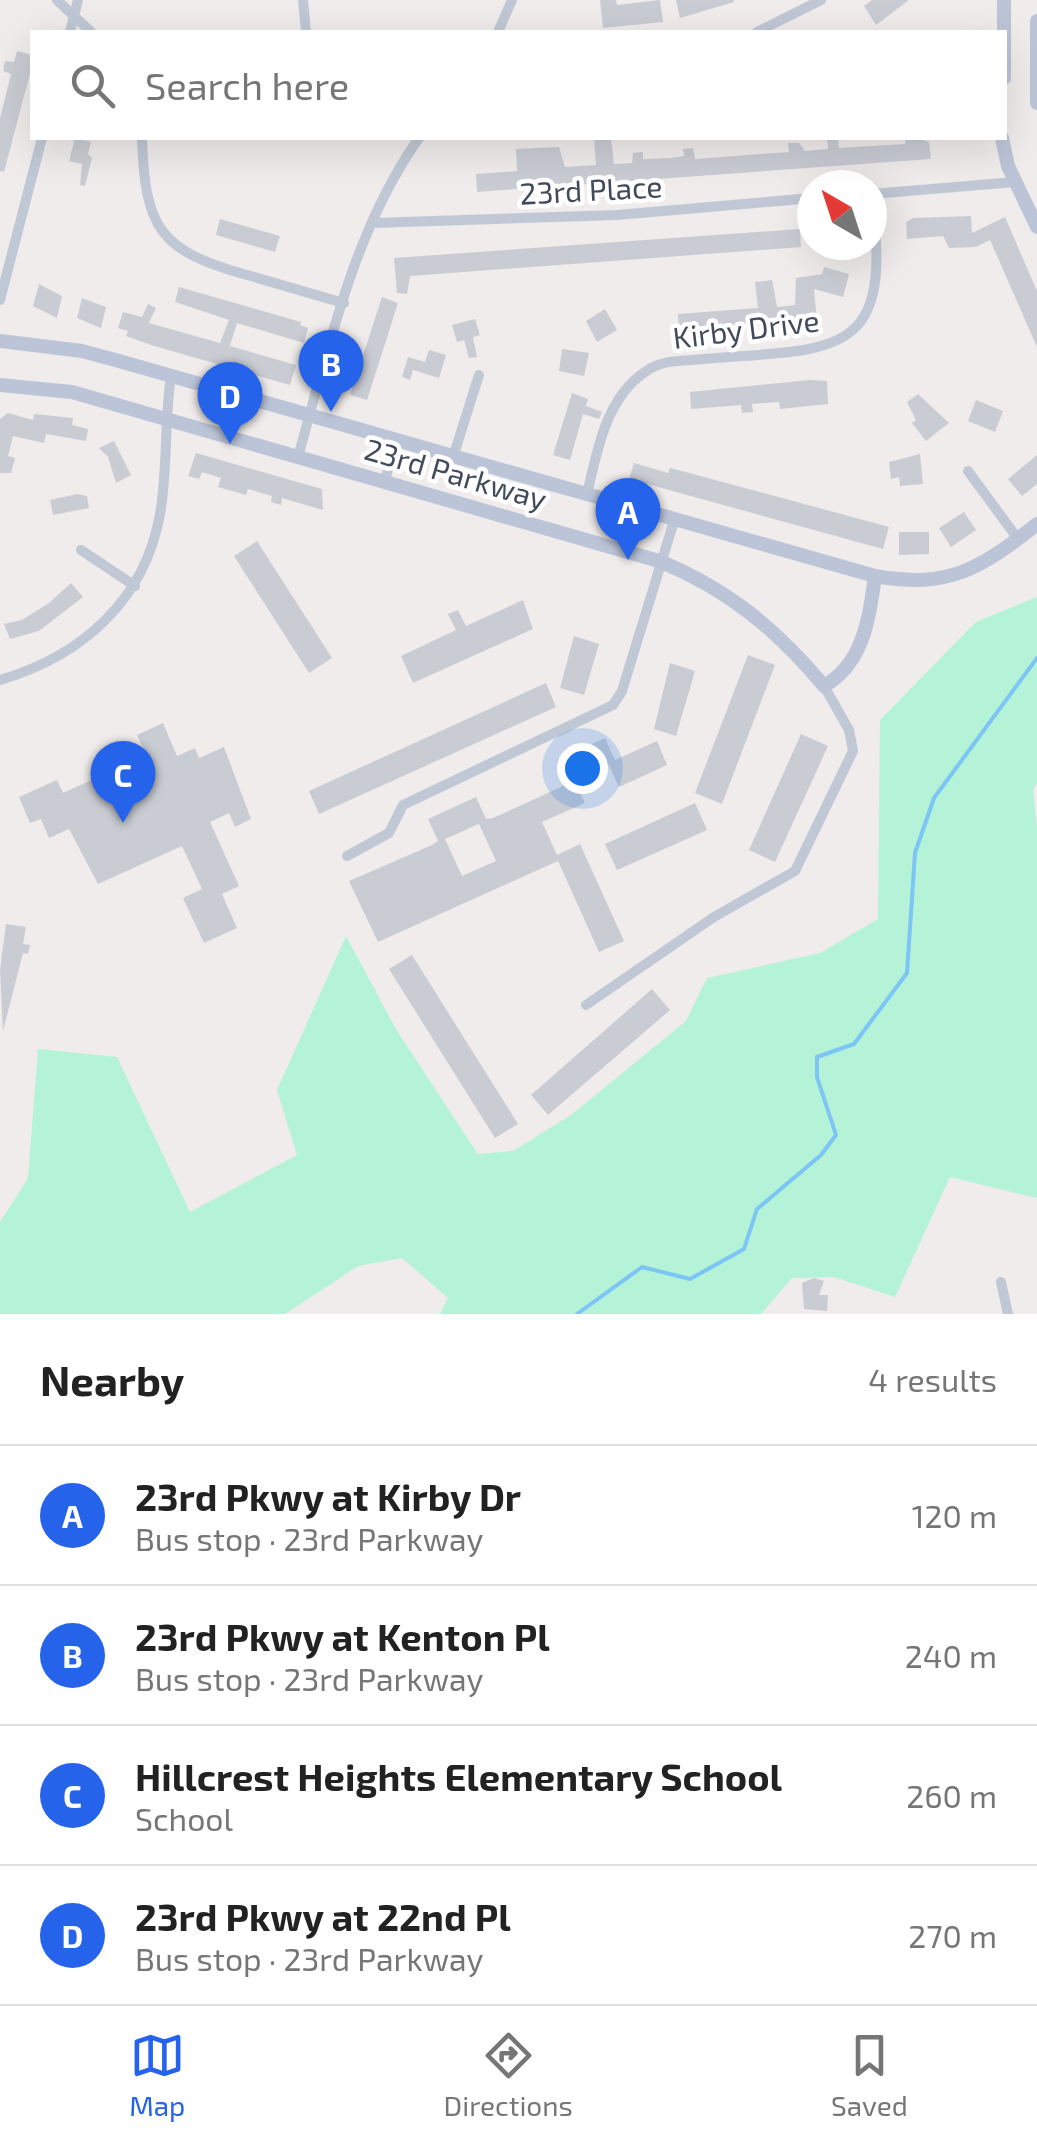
<!DOCTYPE html>
<meta charset="utf-8">
<style>
:root{--surface:#fff;--page:#f6f6f6;--text:#222;--muted:#767676;--line:#e0e0e0;--accent:#2563eb}
body{margin:0;font-family:"Exo 2",sans-serif;background:var(--page);color:var(--text)}
.compass{position:absolute;left:797px;top:170px;width:90px;height:90px;border-radius:50%;background:var(--surface);box-shadow:0 10px 40px #0002;rotate:321deg}
.you{position:absolute;left:582px;top:768px;width:35px;height:35px;margin:-25px;border:8px solid #fff;border-radius:50%;background:#1a73e8;box-shadow:0 0 0 15px #1a73e833}
.badge{display:grid;place-items:center;width:65px;height:65px;border-radius:50%;background:var(--accent);color:#fff;font-size:32px;font-weight:700}
.pin{position:absolute;translate:-50% -82px;filter:drop-shadow(0 2px 5px #0008)}
.pin::after{content:'';position:absolute;top:52px;width:35px;height:30px;background:inherit;clip-path:polygon(0 0,100% 0,50% 100%)}
.list{margin:0;padding:0;list-style:none}
h2{display:flex;justify-content:space-between;align-items:center;height:130px;margin:0;padding:0 40px;font-size:42px}
h2 small{font-size:32px;font-weight:400;color:var(--muted)}
.list li{display:grid;grid-template-columns:65px 1fr auto;gap:30px;align-items:center;box-sizing:border-box;height:140px;padding:0 40px;border-top:2px solid var(--line)}
.list b{display:block;font-size:38px;white-space:nowrap}
.list p{margin:0;font-size:32px;white-space:nowrap;color:var(--muted)}
.list em{font-size:32px;font-style:normal;color:var(--muted)}
.icon{flex:none;width:55px;height:55px;fill:none;stroke:currentColor;stroke-width:2;stroke-linecap:round;stroke-linejoin:round}
.map{position:relative;flex:none;width:1037px;height:1314px;overflow:hidden}
.search{position:absolute;background:var(--surface);box-shadow:0 10px 40px #0002;left:30px;right:30px;top:30px;height:110px;display:flex;align-items:center;gap:25px;box-sizing:border-box;padding:0 35px;border-radius:0px;color:var(--muted);font-size:38px}
.sheet{height:690px;background:var(--surface)}
nav{display:flex;justify-content:space-around;align-items:center;box-sizing:border-box;height:140px;border-top:2px solid var(--line);background:var(--surface);font-size:28px;color:var(--muted)}
nav a{display:grid;justify-items:center;gap:5px}
nav .on{color:var(--accent)}
.map>svg:first-child{display:block}
.green{fill:#b4f3d7}
.lines{fill:none;stroke-linecap:round;stroke-linejoin:round}
.stream{stroke:#7cc5f4;stroke-width:4}
.building{fill:#caccd4;fill-rule:evenodd}
.street{stroke:#c0c8d5;stroke-width:10}
.secondary{stroke:#bcc4d8;stroke-width:14}
.labels{text-anchor:middle;dominant-baseline:central;stroke-width:9;stroke-linejoin:round;paint-order:stroke}
.street-label{font-size:30px;fill:#424b5b;stroke:#fff}
</style>
<div class="map">
<svg width="1037" height="1314" viewBox="0 0 1037 1314">
<rect width="100%" height="100%" fill="#efeceb"/>
<path class="green" d="M1037 597V783L1033 789 1037 827V1198L950 1177 895 1297 834 1277 792 1278 761 1314H440L448 1298 402 1258 358 1266 285 1314H0V1222L28 1178 38 1049 117 1057 190 1212 297 1155 277 1090 346 936 397 1031 478 1154 513 1151 571 1115 686 1021 707 978 820 953 878 919 880 720 976 622Z"/>
<g class="lines">
<path class="stream" d="M577 1314 642 1267 690 1279 744 1249 757 1209 821 1155 836 1135 817 1077V1057L854 1044 907 973 915 853 934 798 1037 658"/>
</g>
<path class="building" d="M600 0H616L617 5 660 0 663 22 603 28Z
M676 0H734V2L680 18Z
M872 0H909L876 25 864 6Z
M17 51 32 55V66L4 172 0 171V118L11 74 3 71 5 61 14 62Z
M75 138 91 142 88 154 92 158 85 186 80 185 82 164 69 161Z
M594 138H611L614 164 632 163 633 153 643 152V159L671 158 684 156 683 149 693 148 695 159 789 152 788 143H799L805 151 828 149 827 139 838 138 839 148 905 144V138H917L929 142 931 159 477 192 476 174 517 171 516 149 559 147 565 167 596 165Z
M971 216 972 233 1005 217 1037 291V347L990 240 976 247 949 248 943 236 907 239 906 222 913 218Z
M220 219 280 236 275 252 216 235Z
M800 229 801 247 410 276 407 294 397 293 394 258Z
M824 267 849 274 843 297 814 289 817 321 679 332 678 314 758 308 755 282 772 280 777 307 795 305 796 278 822 274Z
M39 284 62 296 57 318 33 306Z
M179 287 301 322 300 325 308 328 304 343 237 323 230 346 296 365 290 385 151 345 126 336 128 331 118 328 123 312 142 317 148 304 156 308 149 323 220 343 229 320 175 302Z
M382 297 398 303 367 400 350 395Z
M82 298 106 307 101 328 77 318Z
M605 309 617 330 597 342 586 321Z
M475 319 480 335 473 337 477 357 469 358 464 340 457 342 452 325Z
M562 349 589 353 584 376 559 371Z
M429 350 446 355 439 378 413 370 410 380 402 377 408 357 425 362Z
M810 380 827 381 828 404 780 409 779 402 752 404 753 412 742 413 741 405 691 409 690 392Z
M572 393 588 399 586 406 602 412 599 419 583 414 570 460 553 455Z
M918 394 949 423 926 441 912 423 916 420 907 402Z
M976 400 1003 411 995 432 968 421Z
M8 413 33 420 34 414 73 418 72 425 88 429 86 441 46 434 44 443 13 436 8 456 15 458 11 473H0V419Z
M114 441 131 475 116 483 108 457 99 448Z
M196 453 322 489 323 510 282 498 281 505 271 502 272 496 248 489 246 495 218 487 221 478 202 472 199 479 188 476Z
M920 454 923 484 900 486 899 477 891 479 889 462Z
M1037 455V484L1022 496 1008 479Z
M634 463 668 473 670 468 686 472 889 527 883 549 629 479Z
M77 494 87 496 89 508 53 515 50 500Z
M964 512 976 530 951 547 939 528Z
M899 532H929V554L899 555Z
M257 541 332 658 309 673 234 556Z
M71 583 83 597 39 631 10 639 4 624 22 620 49 603Z
M523 600 533 629 413 683 401 656 456 630 448 614 458 610 466 626Z
M574 636 599 644 584 695 560 688Z
M748 655 775 665 722 804 695 793Z
M670 663 695 671 676 736 654 729Z
M546 683 556 707 319 814 309 791Z
M163 723 177 756 195 748 199 758 224 747 251 819 235 827 229 813 210 822 239 886 222 894 237 928 204 943 183 898 202 889 182 846 98 884 69 829 49 838 41 819 30 823 19 797 57 780 63 793 146 755 137 735Z
M801 734 828 746 775 862 749 850Z
M605 738 615 760 657 741 667 765 619 787 609 765 574 781 585 803 542 822 557 855 580 844 624 941 599 952 558 861 378 942 349 881 432 845 438 841 428 819 476 797 486 819 493 818 561 787 567 782 557 760ZM479 824 496 861 462 876 445 839Z
M695 803 707 830 617 870 605 844Z
M6 924 26 927 23 944 30 945 28 954 23 953 3 1031 0 970Z
M412 955 518 1124 495 1138 389 969Z
M652 989 670 1010 548 1115 531 1095Z
M814 1278 824 1281 819 1295H828L827 1311 804 1309 802 1283Z"/>
<g class="lines">
<path class="street" d="M57 0 91 32
M303 0 306 32
M70 32 78 0
M498 32 512 0
M757 32 821 0
M142 138C145 229 160 251 247 275 279 284 311 294 344 303
M872 194 1015 182
M373 223 617 215 812 198
M0 300 42 138
M298 457C328 350 354 229 419 138
M453 457 479 375
M968 471 1018 539
M385 481 395 441
M587 494C597 451 606 398 645 372 662 359 684 361 704 359 834 348 894 361 872 201
M81 550 135 586
M0 680C82 656 145 600 160 514 168 469 164 422 171 376
M347 856 389 833 403 805 613 705 622 691 674 521
M586 1005 714 917 795 871 853 751 849 730 824 686
M1001 1282 1008 1314"/>
<path class="secondary" d="M1004 0V78
M1037 21V103
M1002 138 1008 166 1037 227
M0 341 82 351 119 361 875 576C949 589 980 569 1037 524
M0 385 72 392 659 561C728 589 776 629 824 686 864 663 869 618 875 576"/>
</g>
<g class="labels">
<g class="street-label">
<text transform="translate(591 189) rotate(-3)">23rd Place</text>
<text transform="translate(746 328) rotate(-7)">Kirby Drive</text>
<text transform="translate(456 473) rotate(16)">23rd Parkway</text>
</g>
</g>
</svg>
<svg class="compass" viewBox="-18 -18 36 36"><path d="M0-13l5 13h-10z" fill="#e53935"/><path d="M0 13l5-13h-10z" fill="#767676"/></svg>
<div class="you"></div>
<div class="pin badge" style="left:628px;top:560px">A</div>
<div class="pin badge" style="left:331px;top:412px">B</div>
<div class="pin badge" style="left:123px;top:823px">C</div>
<div class="pin badge" style="left:230px;top:444px">D</div>
<div class="search"><svg class="icon" aria-label="search" viewBox="0 0 24 24"><circle cx="10" cy="10" r="6"/><path d="M15 15l6 6"/></svg>Search here</div>
</div>
<section class="sheet">
<h2>Nearby<small>4 results</small></h2>
<ul class="list">
<li><span class="badge">A</span><div><b>23rd Pkwy at Kirby Dr</b><p>Bus stop · 23rd Parkway</p></div><em>120 m</em></li>
<li><span class="badge">B</span><div><b>23rd Pkwy at Kenton Pl</b><p>Bus stop · 23rd Parkway</p></div><em>240 m</em></li>
<li><span class="badge">C</span><div><b>Hillcrest Heights Elementary School</b><p>School</p></div><em>260 m</em></li>
<li><span class="badge">D</span><div><b>23rd Pkwy at 22nd Pl</b><p>Bus stop · 23rd Parkway</p></div><em>270 m</em></li>
</ul>
</section>
<nav>
<a class="on"><svg class="icon" aria-label="map" viewBox="0 0 24 24"><path d="M3 6l6-2 6 2 6-2v14l-6 2-6-2-6 2zM9 4v14M15 6v14"/></svg>Map</a>
<a><svg class="icon" aria-label="directions" viewBox="0 0 24 24"><path d="M12 3l9 9-9 9-9-9zM9 14v-3h6M13 9l2 2-2 2"/></svg>Directions</a>
<a><svg class="icon" aria-label="saved" viewBox="0 0 24 24"><path d="M7 4h10v16l-5-4-5 4z"/></svg>Saved</a>
</nav>
